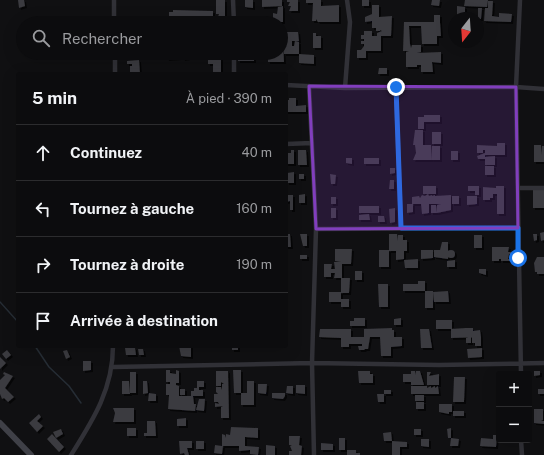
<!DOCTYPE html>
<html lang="fr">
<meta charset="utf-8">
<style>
:root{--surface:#0c0c0e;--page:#1a1a1c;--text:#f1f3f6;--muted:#9a9b9e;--line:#2c2c2e}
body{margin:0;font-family:"Public Sans",sans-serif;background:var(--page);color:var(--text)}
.controls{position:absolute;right:12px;bottom:12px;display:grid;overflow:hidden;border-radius:4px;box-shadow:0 4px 16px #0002}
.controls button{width:36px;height:36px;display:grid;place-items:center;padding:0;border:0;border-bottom:1px solid var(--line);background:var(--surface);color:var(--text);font:20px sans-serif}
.compass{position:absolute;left:448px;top:12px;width:36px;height:36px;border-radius:50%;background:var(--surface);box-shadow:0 4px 16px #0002;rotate:197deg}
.stop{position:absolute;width:12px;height:12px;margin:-9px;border:3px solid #1a73e8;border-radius:50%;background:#fff}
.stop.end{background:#1a73e8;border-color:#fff;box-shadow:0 1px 4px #0008}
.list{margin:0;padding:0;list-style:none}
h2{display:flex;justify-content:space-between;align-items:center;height:52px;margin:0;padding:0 16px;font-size:17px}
h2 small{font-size:13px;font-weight:400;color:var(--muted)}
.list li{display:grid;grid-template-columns:26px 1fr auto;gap:12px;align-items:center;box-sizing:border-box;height:56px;padding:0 16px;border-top:1px solid var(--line)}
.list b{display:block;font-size:15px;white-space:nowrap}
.list em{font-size:13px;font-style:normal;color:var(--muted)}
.icon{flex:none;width:22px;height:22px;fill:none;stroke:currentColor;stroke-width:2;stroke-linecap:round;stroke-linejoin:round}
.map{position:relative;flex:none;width:544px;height:455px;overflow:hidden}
.search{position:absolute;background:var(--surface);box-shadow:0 4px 16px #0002;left:16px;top:16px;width:272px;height:44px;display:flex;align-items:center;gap:10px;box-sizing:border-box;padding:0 14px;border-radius:22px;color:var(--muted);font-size:15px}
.panel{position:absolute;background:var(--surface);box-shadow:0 4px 16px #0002;left:16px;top:72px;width:272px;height:276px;border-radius:4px}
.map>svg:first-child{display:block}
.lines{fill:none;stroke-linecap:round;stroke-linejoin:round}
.stream{stroke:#262d35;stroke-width:1.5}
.building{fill:#3a3a3f;filter:url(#shadow)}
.street{stroke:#313137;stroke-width:4.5}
.secondary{stroke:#3f4047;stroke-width:6}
.route{stroke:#1a73e8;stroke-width:5}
.marked{fill:#813ebd;fill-opacity:0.2;stroke:#813ebd;stroke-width:3;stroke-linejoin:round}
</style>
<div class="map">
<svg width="544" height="455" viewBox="0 0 544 455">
<defs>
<filter id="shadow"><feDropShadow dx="2" dy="2" stdDeviation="0" flood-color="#0009"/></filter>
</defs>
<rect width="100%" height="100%" fill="#101012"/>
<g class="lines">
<path class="stream" d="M0 302 18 322
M35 346 49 367 69 386 81 403"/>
</g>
<path class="building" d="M18 0H24L25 6 19 8Z
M216 0H225V14H216Z
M245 0H253V8L245 7Z
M262 0H282V6L262 7Z
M287 0H298V11H289L291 6H288L290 2H287Z
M306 0H321V6L339 5V22H318L316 19V21H312L313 3H306Z
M362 0H369V6H362Z
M432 0H440L439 6 431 5Z
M465 0H488L487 7 464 6Z
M488 1H493L492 16 499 17V13L512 14 511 22 484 21 485 8H488Z
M372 5H379V17L392 16 391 36H381V51H366V58H357V50H361L364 46V44H361V41H364V39H361V35H364V31H372V36H377V33L382 31 380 30V31H376V28H372V21L365 22V17L372 14Z
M283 6V22H268V18H273V13L277 14 278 7Z
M457 6 465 7V18H459V16H457Z
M478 8H482L481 19H478Z
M173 10 213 11V21L169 20V12H173Z
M219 14H225V20H217Z
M434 15H440V22L441 36H437V44H422L421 26H409L410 44 411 48 412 45H421V52L417 53 441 52V63L432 62 433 72H421V65H417V67H406V52L409 51H403L404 22H434Z
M281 32H298L299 41H292V46H294L295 41 299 42V54H284V42H281Z
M313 33H316V36H321V48H313Z
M281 43H283L284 62H268V53H281Z
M179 53 180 58 167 59 166 54Z
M208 53 221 55V72H213V64H208Z
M182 54H194V57L183 59Z
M238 54H254V61H238Z
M299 54 314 55V64L299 63Z
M139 60 140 74H130V66H132V64H127V61Z
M379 68H387V74H378Z
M289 98H296V106L306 105V112H286V104H289H286V100H289Z
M424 115H440V122H424V129H418V117H424Z
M415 130H423V145H431L432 160H413L416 153 415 145H413Z
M432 132H441V144H432Z
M497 143H505V155H485V157L495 156V165H485V159H478L477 156 485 153V150H483V153H477V145L497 146Z
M534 145H541V155L542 146H544V162H534Z
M432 146H440V160H432Z
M291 150H294V164H286L287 153H291Z
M298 150H306L307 165H298Z
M451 151H458V160H451Z
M346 158H352V164L346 163Z
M364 158H379V164H364Z
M485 166H494V175H485Z
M390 168H395V173L390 174Z
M294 172V183H287V173Z
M299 174H304V179H299Z
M330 174 336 175 335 184H331Z
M390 180H394V189H389Z
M423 186H436V194H423Z
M468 186H479V195H475V191H468Z
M496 186H504V214H497V194H493V198H490V200H483V187L496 188Z
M533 190H544V208H533Z
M305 194V203H299V195Z
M428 194 429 196 432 195V196L435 195V196L451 195V210L437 213V205L441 204H429V213L422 214 421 204H426H413V212L407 213V204H412V197L419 196 420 198 422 195 425 196Z
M286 195H293V210H290V201L286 202Z
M452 196H459V204H452Z
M467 196H477V204L467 205Z
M331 197H336V204H331Z
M431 205H436L437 213H431Z
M359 206H379V213H359Z
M331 208H336V218H331Z
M395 208V222L390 223 389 209Z
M369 214 370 220H359V215Z
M378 216H384L385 222H378Z
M544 232V240L541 241 540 233Z
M286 234H290L291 247H286Z
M300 234H307V246H303Z
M389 234H397L398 241V235H403V240H407V251H404V259L396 260V251H389Z
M533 234H537V240L534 241Z
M474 235H482V248H474Z
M442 242H448V259L434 257V250H440Z
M492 247H509L508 252H511V254H509L508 259H512V261H501V259H499V261H492Z
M335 249H352L351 264H342V278H350L349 293H341V278H334L335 273H331V277H324V264H332L331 269H335L334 262H341L335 261Z
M447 254a4 4 0 1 1 8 0a4 4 0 1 1-8 0Z
M379 250H389V267H379Z
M421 250H433V258L421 259Z
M300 255H307V259H300Z
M537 257H544V274H537V272H535L534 263Z
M418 259V268H405L404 260Z
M455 260V267H447V261Z
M479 269H486V275L479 273Z
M355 271H362V280H355Z
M418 281H425V291H403V284H418Z
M378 284H388V307H379Z
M425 291H433V308H425Z
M448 291 449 302H434L433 292Z
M329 292H341V299H349V307H341V302H329Z
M354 318H365V326H350V321H354Z
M401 318V325H394V319Z
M436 320H452V329H436Z
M392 328V330H394V337H402V346L391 347V356H381L380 337H370L368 349H364L365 350H359L358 346H362V344H349V347H341V338L319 337 320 329H351V337H364V329Z
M466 328H473V331L480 330 481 337 451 338V329Z
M420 329H429L432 348H421Z
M471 337V343H466V338Z
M472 337H481V346H475V343H472Z
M179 346H191V357L181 356Z
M232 346H238V350H232Z
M125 348H135L136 355H126Z
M482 348V357L468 358 467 349Z
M138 349H143L144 355H139Z
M7 350 11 355 6 359 2 354Z
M67 350 70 357 66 359 63 351Z
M0 357 6 363 0 369Z
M83 361H91V370L83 371Z
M166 370H170V373L176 374V370L179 371V383H176V385L179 386V396H191V391H194V388H197V381H204V387H199V390H203V396H193L194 404H196L195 411 168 409 169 395H166V384H170V382H166Z
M233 370H241V393H234Z
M216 371H228L229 418H221V407L223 406 215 407V403L219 404 218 402H214V394H218L216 392V387H221L222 390V384H224L221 382V386H216Z
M358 371H370V374H373V383H359Z
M411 371H415V375L416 371H420L424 385H411V382H403V374H411Z
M534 371H540V375L534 376Z
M4 372 13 376 5 388 14 397 8 402 4 398 2 399 0 394V380L5 375 3 374Z
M130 372H136V393H130Z
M427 372H431L429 376 439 374V385H427Z
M454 377H465L464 402H453Z
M122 381H129L130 394H122Z
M143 381H147L148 393 143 394Z
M247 381H254V405H241V393H247Z
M258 384H267L266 394 258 393Z
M296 385H305V394L296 393Z
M287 386H293V394L286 393Z
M411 386H427V388L431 386V388L435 386V388L438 386 439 394H411Z
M180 389H185V395H180Z
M538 389H544V394H538Z
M384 390H391V394H384Z
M149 393 156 394V401H148Z
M272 393H285V396L283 399 272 398Z
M377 394H384V402H378Z
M415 395H424V401H415Z
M199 399H205L204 411 196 410Z
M416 402H424V409H416Z
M439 404H452V412H449V414L439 412Z
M113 408H134V422H113L115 413Z
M534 409H543V420L541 421H544V424L534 423Z
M453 411H464V416H453Z
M39 414 41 417 37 421 43 426 37 432 29 423Z
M186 418V426H177V419Z
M147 421H155L156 436H144V433H147Z
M231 427 258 428V438L245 437V446L259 447 258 455 250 454V450L239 451V446H223L222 454 214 453 215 445 222 446V434L225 435 226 438V434L230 435Z
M127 428H136V436H127Z
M451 428V438H448L447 429Z
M61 429 63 434 56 438 53 432Z
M414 429H421V435H414Z
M391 432 392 441H384L383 433Z
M52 434 64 447 59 452 47 439Z
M493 435H497L496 447 480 446 481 438 493 439Z
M289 436H300L299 445 302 446 301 455H289V451H292L290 446 292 445H289Z
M339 438H345V450H339Z
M451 438 459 439 458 446H450Z
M421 439H429V447L421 446Z
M179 441H192V448H187L189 455H185L184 453 180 454Z
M196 441H204V449H196Z
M392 441 407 442V447H400V455H392Z
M321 443 333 444V450H321Z
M266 445 275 446V455H266Z
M347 450H356V453H360V455H347Z"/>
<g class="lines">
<path class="street" d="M114 0V23
M233 0 234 23
M520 0 516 87 521 374
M115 53V74
M234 53V74
M286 85 345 88 516 87 544 89
M309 86 316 229 312 363 314 455
M396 87 401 228
M345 88 350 22 347 0
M286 144 312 143
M518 188H544
M316 229 518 228
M113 367 312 363 439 365 544 363
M521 440 522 455
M71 455C93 420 113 389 113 346"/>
<path class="secondary" d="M0 423 31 455"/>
</g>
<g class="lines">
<path class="route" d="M396 87 401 228H518V258"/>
</g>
<path class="marked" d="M309 86 516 87 518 228 316 229Z"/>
</svg>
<div class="controls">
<button>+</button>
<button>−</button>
</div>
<svg class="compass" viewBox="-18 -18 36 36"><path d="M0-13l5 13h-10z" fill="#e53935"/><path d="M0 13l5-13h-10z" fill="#9a9b9e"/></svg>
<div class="stop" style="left:518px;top:258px"></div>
<div class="stop end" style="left:396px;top:87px"></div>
<div class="search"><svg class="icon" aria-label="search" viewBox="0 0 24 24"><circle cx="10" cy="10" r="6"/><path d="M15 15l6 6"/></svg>Rechercher</div>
<section class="panel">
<h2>5 min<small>À pied · 390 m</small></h2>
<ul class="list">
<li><svg class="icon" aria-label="ahead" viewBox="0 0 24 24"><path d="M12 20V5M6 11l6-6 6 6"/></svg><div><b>Continuez</b></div><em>40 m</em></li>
<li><svg class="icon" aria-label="left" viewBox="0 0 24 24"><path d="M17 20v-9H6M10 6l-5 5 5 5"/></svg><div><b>Tournez à gauche</b></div><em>160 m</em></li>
<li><svg class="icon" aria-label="right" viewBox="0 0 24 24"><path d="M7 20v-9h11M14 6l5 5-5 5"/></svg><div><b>Tournez à droite</b></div><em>190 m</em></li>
<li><svg class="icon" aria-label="arrive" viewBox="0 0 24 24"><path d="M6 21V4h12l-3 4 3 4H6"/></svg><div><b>Arrivée à destination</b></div></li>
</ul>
</section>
</div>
